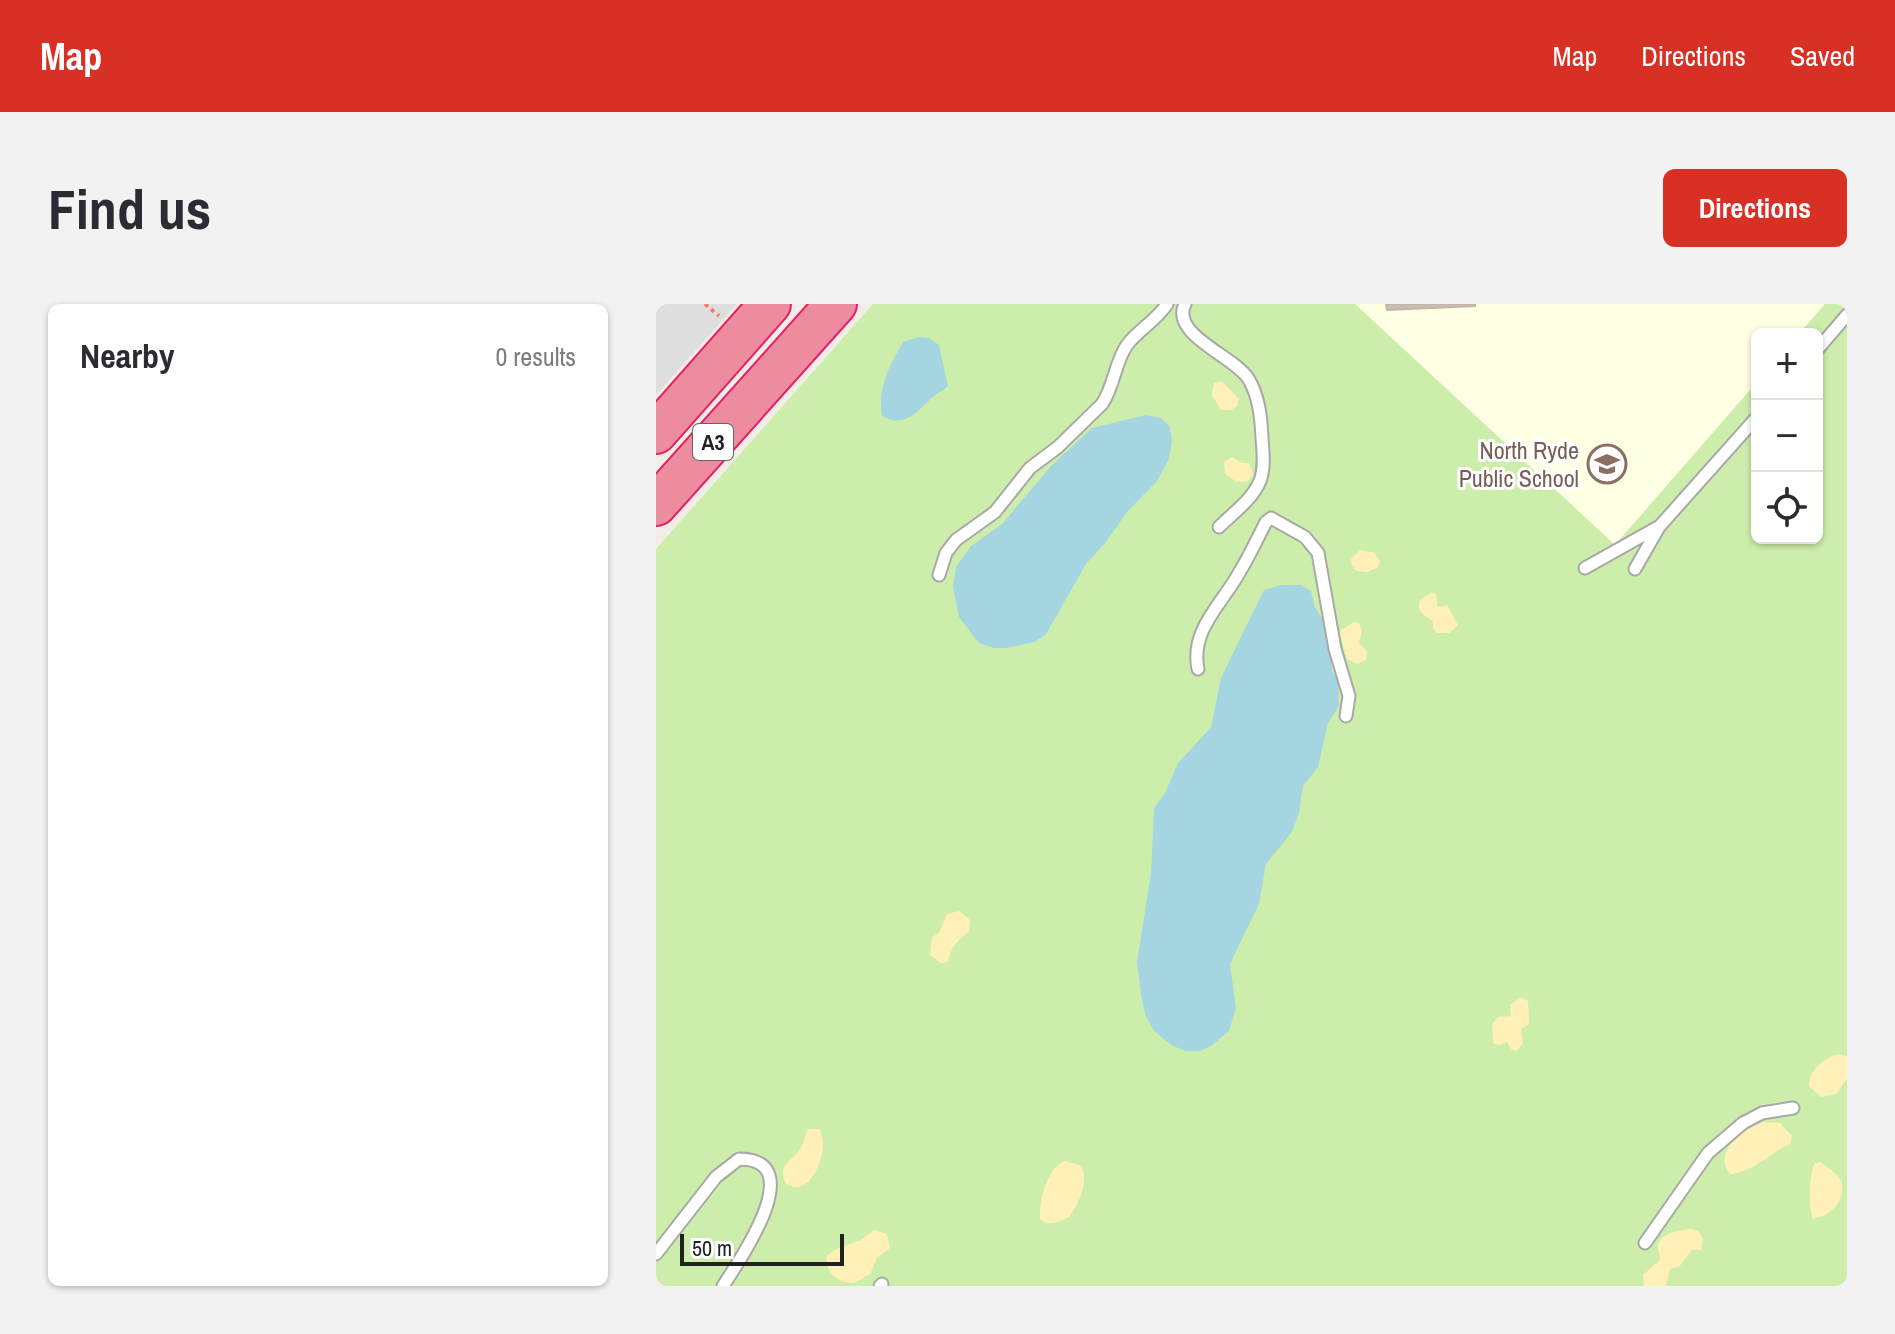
<!DOCTYPE html>
<meta charset="utf-8">
<style>
:root{--surface:#fff;--page:#f2f2f3;--text:#2b2b33;--muted:#7c7c81;--line:#e1e1e2;--accent:#d93025}
body{margin:0;font-family:"Archivo Narrow",sans-serif;background:var(--page);color:var(--text)}
.controls{position:absolute;right:24px;top:24px;display:grid;overflow:hidden;border-radius:12px;box-shadow:0 2px 6px #0004}
.controls button{width:72px;height:72px;display:grid;place-items:center;padding:0;border:0;border-bottom:2px solid var(--line);background:var(--surface);color:var(--text);font:40px sans-serif}
.scale{position:absolute;left:24px;bottom:20px;width:164px;box-sizing:border-box;padding-left:8px;border:4px solid #212121;border-top:0;font-size:22px;line-height:28px;white-space:nowrap;color:#212121;-webkit-text-stroke:6px #fff;paint-order:stroke}
.list{margin:0;padding:0;list-style:none}
h2{display:flex;justify-content:space-between;align-items:center;height:104px;margin:0;padding:0 32px;font-size:34px}
h2 small{font-size:26px;font-weight:400;color:var(--muted)}
.icon{flex:none;width:44px;height:44px;fill:none;stroke:currentColor;stroke-width:2;stroke-linecap:round;stroke-linejoin:round}
.map{position:relative;flex:none;width:1191px;height:982px;overflow:hidden;border-radius:12px}
header{display:flex;align-items:center;gap:48px;box-sizing:border-box;height:112px;padding:0 40px;background:var(--accent);color:#fff}
header strong{font-size:38px}
nav{display:flex;gap:44px;margin-inline-start:auto;font-size:28px}
.intro{display:flex;align-items:center;justify-content:space-between;box-sizing:border-box;height:192px;padding:0 48px}
h1{margin:0;font-size:56px}
.button{padding:20px 36px;border-radius:12px;background:var(--accent);color:#fff;font-size:28px;font-weight:700}
main{display:flex;gap:48px;padding:0 48px}
aside{flex:1;background:var(--surface);border-radius:12px;box-shadow:0 2px 6px #0004}
.map>svg:first-child{display:block}
.residential{fill:#dfdede}
.education{fill:#ffffe3}
.grass{fill:#cdeeab}
.sand{fill:#fff0b8}
.water{fill:#a6d5e2}
.building{fill:#c7beb6;stroke:#c5b5a9;stroke-width:2}
.lines{fill:none;stroke-linecap:round;stroke-linejoin:round}
.lane-casing{stroke:#a8a8a8;stroke-width:15}
.highway-casing{stroke:#e61e66;stroke-width:44}
.path{stroke:#ff786b;stroke-width:4;stroke-dasharray:4 4;stroke-linecap:butt}
.lane{stroke:#fff;stroke-width:11}
.highway{stroke:#ed8c9f;stroke-width:40}
.labels{text-anchor:middle;dominant-baseline:central;stroke-width:6;stroke-linejoin:round;paint-order:stroke}
.shield{fill:#fff;stroke:#646464;stroke-width:2}
.shield-label{font-size:22px;font-weight:bold;fill:#212121}
.education-label{font-size:24px;fill:#785e54;stroke:#fff;text-anchor:end}
</style>
<header>
<strong>Map</strong>
<nav><a>Map</a><a>Directions</a><a>Saved</a></nav>
</header>
<div class="intro"><h1>Find us</h1><a class="button">Directions</a></div>
<main>
<aside>
<h2>Nearby<small>0 results</small></h2>
<ul class="list">
</ul>
</aside>
<div class="map">
<svg width="1191" height="982" viewBox="0 0 1191 982">
<rect width="100%" height="100%" fill="#f2eee7"/>
<path class="residential" d="M0 0H81L0 91Z"/>
<path class="education" d="M699 0H1169L1143 30H1101V78L959 241Z"/>
<path class="grass" d="M217 0H699L959 241 1101 78V234H1161V30H1143L1169 0H1191V982H0V245Z"/>
<path class="sand" d="M566 77 583 95 581 102 575 106H565L556 91 558 79Z
M576 153 586 159H593L597 170 592 177 581 178 569 170 568 158Z
M704 246 718 249 724 257 722 263 712 268 701 267 696 262 695 255Z
M775 289 780 290 782 303 791 301 802 321 794 329H780L777 324V317C769 311 758 308 765 295Z
M698 318 703 319 706 327 703 339 711 347 710 356 702 360 691 355 684 330 685 326Z
M303 607 314 616 313 627C301 638 295 642 292 658L285 659 274 651 276 633 283 629 291 610Z
M864 693 872 697 873 720 865 725 867 739 861 747 855 745 851 738 843 741 837 739 836 720 842 713 855 712 854 701Z
M1182 750 1191 752V775L1180 790 1165 793 1153 782C1154 765 1167 755 1182 750Z
M1106 818 1124 819 1136 832 1134 840C1113 849 1098 868 1074 870 1056 847 1087 827 1106 818Z
M152 825H163C173 840 162 878 143 883 139 884 133 881 130 880 120 862 135 858 144 845 148 839 149 831 152 825Z
M409 857C411 858 422 860 423 861 436 872 421 903 413 913 403 918 393 923 384 915 383 897 391 863 409 857Z
M1165 858C1172 864 1181 869 1185 877 1191 897 1174 912 1157 915 1152 905 1153 868 1159 859Z
M1035 925 1042 927 1047 935 1045 946H1036L1023 963 1014 965 1010 982H988L987 971 1004 956C1004 951 1002 947 1002 943 1002 929 1025 926 1035 925Z
M218 926 231 930 234 944 221 954 214 970 198 979C181 979 169 969 171 952L178 946 205 936Z"/>
<path class="water" d="M262 33 273 34 283 41 292 82C289 85 286 87 282 89 265 101 252 127 226 112 221 83 233 63 247 38Z
M490 111 505 114 514 123 516 139 512 157 501 177 471 208 450 238 430 260 390 330 379 338 351 344H337L323 339 303 313 297 283 300 263 315 242 346 220 395 162 436 124Z
M625 281H645L655 287 659 303 671 322 676 367 682 378 683 402 672 419 662 463 647 482 643 509 636 528 610 560 603 600 574 660 580 704 573 727 555 742 544 747H529L515 741 498 727 489 710 485 690 481 658 495 569 498 504 509 489 522 459 555 423 565 374 608 286Z"/>
<path class="building" d="M730 0H819V2L731 6Z"/>
<g class="lines">
<defs>
<path id="lane" d="M529 0C514 30 577 52 592 74 603 92 605 113 606 134 607 147 609 164 604 177 596 196 577 209 563 223
M1161 46 1191 11
M929 264 1002 223
M979 265 1003 223 1101 113
M283 271 290 249 300 236 339 208 374 164 402 143 446 100C458 83 459 58 471 41 482 26 501 16 511 0
M542 365C534 326 566 300 583 269 593 253 601 235 610 218L615 214 649 233 662 249 679 345 693 392 690 412
M989 939 1052 849 1087 819 1106 809 1137 804
M0 950 60 873 83 855C155 855 83 957 67 982
M224 982 226 980"/>
<path id="highway" d="M0 129 114 0
M0 201 180 0"/>
</defs>
<use href="#lane" class="lane-casing"/>
<use href="#highway" class="highway-casing"/>
<path class="path" d="M49 0 63 12"/>
<use href="#lane" class="lane"/>
<use href="#highway" class="highway"/>
</g>
<defs>
<symbol id="school-ring" viewBox="-11 -11 22 22"><circle r="9.5" fill="#fff" stroke="#8d6e63" stroke-width="1.5"/><path d="M0-5L7-2L0 1L-7-2ZM-4 1L0 2.5L4 1V4Q0 6-4 4Z" fill="#8d6e63"/></symbol>
</defs>
<g fill-rule="evenodd">
<use href="#school-ring" x="929" y="138" width="44" height="44"/>
</g>
<g class="labels">
<rect class="shield" x="37" y="120" width="40" height="36" rx="6"/>
<g class="shield-label">
<text x="57" y="138">A3</text>
</g>
<g class="education-label">
<text x="923" y="146">North Ryde<tspan x="923" dy="28">Public School</tspan></text>
</g>
</g>
</svg>
<div class="controls">
<button>+</button>
<button>−</button>
<button><svg class="icon" aria-label="locate" viewBox="0 0 24 24"><circle cx="12" cy="12" r="6"/><path d="M12 2v4M12 18v4M2 12h4M18 12h4"/></svg></button>
</div>
<div class="scale">50 m</div>
</div>
</main>
